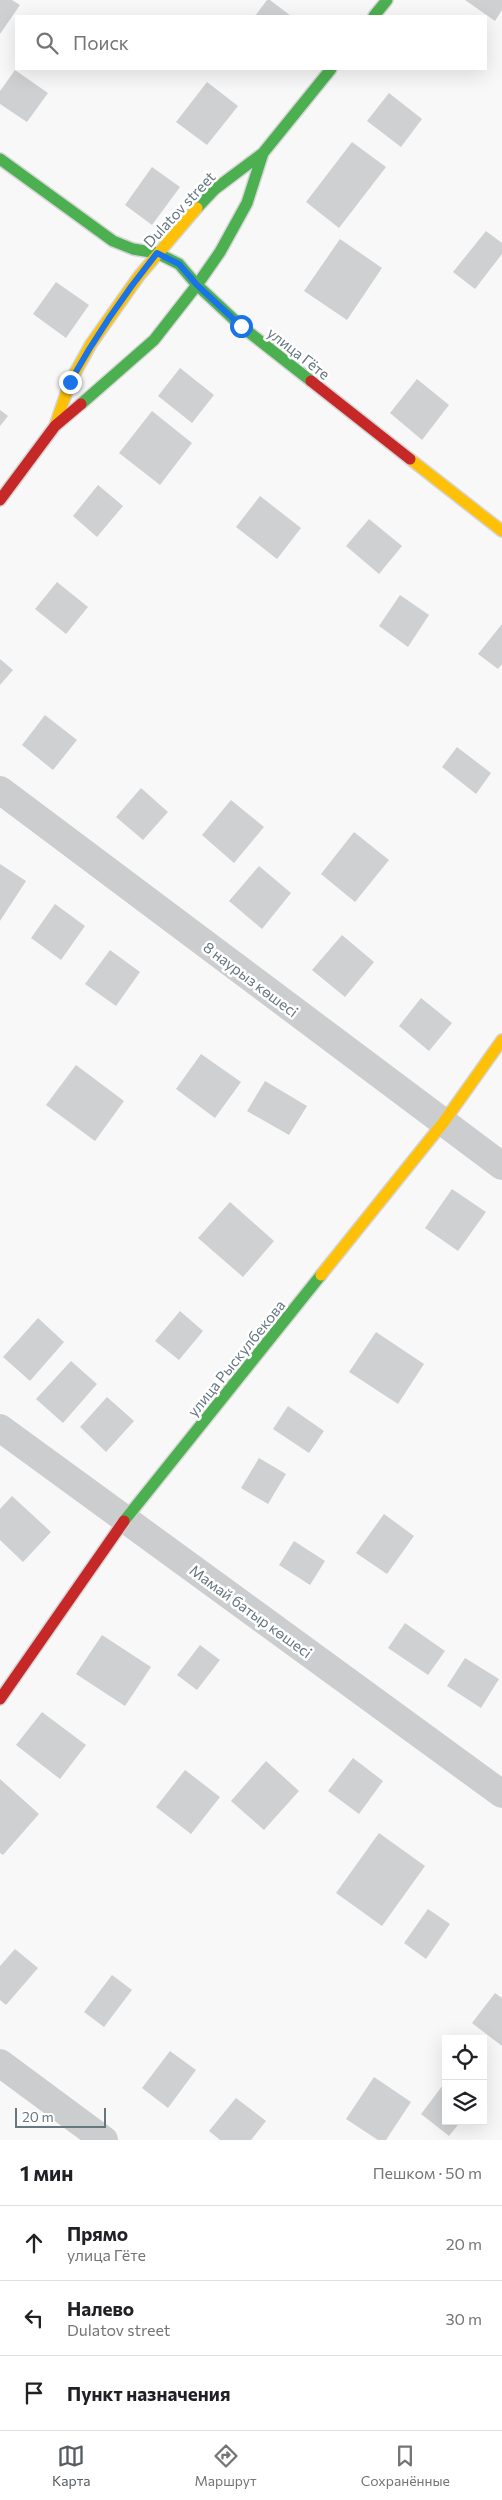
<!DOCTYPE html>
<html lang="ru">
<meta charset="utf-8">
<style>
:root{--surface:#fff;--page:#f6f6f6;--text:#202124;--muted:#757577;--line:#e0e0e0;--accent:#565c60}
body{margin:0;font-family:Commissioner,sans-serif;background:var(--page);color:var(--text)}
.controls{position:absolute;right:15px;bottom:15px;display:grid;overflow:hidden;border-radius:0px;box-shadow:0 5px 20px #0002}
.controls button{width:45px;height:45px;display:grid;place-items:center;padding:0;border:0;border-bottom:1px solid var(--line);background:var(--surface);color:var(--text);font:25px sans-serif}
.scale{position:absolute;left:15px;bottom:12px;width:91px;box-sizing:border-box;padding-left:5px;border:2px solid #667780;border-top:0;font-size:14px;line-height:18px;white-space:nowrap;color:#667780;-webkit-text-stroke:4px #fff;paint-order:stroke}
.stop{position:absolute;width:15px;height:15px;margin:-11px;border:4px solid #1a73e8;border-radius:50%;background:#fff}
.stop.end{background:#1a73e8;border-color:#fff;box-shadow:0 1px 5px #0008}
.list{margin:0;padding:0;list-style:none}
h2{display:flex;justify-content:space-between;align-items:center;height:65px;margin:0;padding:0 20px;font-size:21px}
h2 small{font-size:16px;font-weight:400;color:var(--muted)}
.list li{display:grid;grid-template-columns:32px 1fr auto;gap:15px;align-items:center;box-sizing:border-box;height:75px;padding:0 20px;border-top:1px solid var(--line)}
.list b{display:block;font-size:19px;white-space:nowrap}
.list p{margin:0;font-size:16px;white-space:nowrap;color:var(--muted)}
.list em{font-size:16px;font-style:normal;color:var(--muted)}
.icon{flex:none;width:28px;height:28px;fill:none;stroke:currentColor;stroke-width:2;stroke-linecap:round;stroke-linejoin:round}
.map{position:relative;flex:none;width:502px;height:2140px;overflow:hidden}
.search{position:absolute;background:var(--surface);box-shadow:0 5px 20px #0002;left:15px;right:15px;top:15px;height:55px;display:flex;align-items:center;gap:12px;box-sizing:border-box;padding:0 18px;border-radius:0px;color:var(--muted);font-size:19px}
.sheet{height:290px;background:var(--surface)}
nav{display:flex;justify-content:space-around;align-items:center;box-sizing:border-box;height:70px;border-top:1px solid var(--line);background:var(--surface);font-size:14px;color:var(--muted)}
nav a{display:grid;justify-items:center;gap:2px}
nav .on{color:var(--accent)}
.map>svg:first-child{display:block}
.building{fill:#cfd0d2}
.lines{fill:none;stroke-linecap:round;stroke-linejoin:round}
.fast-casing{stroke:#d4d5d6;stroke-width:14}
.slow-casing{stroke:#d4d5d6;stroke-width:14}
.jam-casing{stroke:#d4d5d6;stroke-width:14}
.street{stroke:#cbcdce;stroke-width:28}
.fast{stroke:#4caf50;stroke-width:11}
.slow{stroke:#ffc107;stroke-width:11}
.jam{stroke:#c62828;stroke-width:11}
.route{stroke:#1a73e8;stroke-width:6}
.labels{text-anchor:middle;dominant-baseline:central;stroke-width:5;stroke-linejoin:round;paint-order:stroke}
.street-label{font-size:15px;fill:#667780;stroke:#fff}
</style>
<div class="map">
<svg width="502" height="2140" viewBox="0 0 502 2140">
<rect width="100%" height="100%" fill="#f8f8f8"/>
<path class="building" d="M0 0H12L20 5 0 34Z
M267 0H270L291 16H255Z
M465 0H502V10L495 21Z
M15 70 48 93 27 122 0 104V91Z
M207 82 238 106 207 145 176 122Z
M389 93 422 119 401 147 367 121Z
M352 142 386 167 339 228 306 202Z
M152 167 180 187 152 225 125 205Z
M486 231 502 243V254L475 289 453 272Z
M340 239 382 268 347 320 304 291Z
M56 282 89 305 66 338 33 314Z
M180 368 214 395 192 423 158 396Z
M417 379 449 405 422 440 390 413Z
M0 410 8 416 0 426Z
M152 411 192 443 160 485 119 453Z
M98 485 123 506 97 537 73 516Z
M260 496 301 528 277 559 236 527Z
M369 519 402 546 379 574 346 546Z
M57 582 88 607 66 634 35 609Z
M400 595 429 615 408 647 379 626Z
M502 624V664L498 669 478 654Z
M0 659 13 670 0 685Z
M45 715 77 740 53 770 22 745Z
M457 747 491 773 476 794 442 767Z
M141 788 168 812 143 840 116 817Z
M231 800 264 827 234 863 202 835Z
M354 832 389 860 355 902 321 874Z
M0 864 26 881 0 921Z
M259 866 291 893 262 929 229 901Z
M55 904 85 926 61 960 31 938Z
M342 935 374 962 345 997 312 970Z
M110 950 140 972 116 1006 85 984Z
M421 998 452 1023 429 1051 399 1026Z
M201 1054 241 1082 215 1118 176 1089Z
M76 1065 124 1101 95 1141 46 1105Z
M265 1081 307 1106 289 1135 247 1111Z
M452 1189 486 1212 458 1251 425 1228Z
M230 1202 274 1241 243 1277 198 1238Z
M180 1311 203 1331 179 1360 155 1341Z
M38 1318 64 1342 30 1381 3 1357Z
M376 1332 424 1364 398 1404 349 1372Z
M71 1361 97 1384 63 1423 36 1399Z
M107 1397 134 1421 106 1452 80 1427Z
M288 1406 324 1431 309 1453 273 1429Z
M259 1458 286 1474 268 1504 241 1488Z
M12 1496 51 1532 23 1562 0 1540V1509Z
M384 1514 414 1536 387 1574 356 1553Z
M294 1541 325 1561 310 1585 279 1565Z
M405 1623 445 1651 428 1675 388 1648Z
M102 1635 151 1667 125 1706 76 1674Z
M200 1645 220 1660 197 1690 177 1675Z
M465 1658 499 1679 481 1708 447 1686Z
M42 1712 86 1745 60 1779 16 1745Z
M353 1758 383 1781 359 1814 328 1791Z
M266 1761 299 1791 264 1830 231 1801Z
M185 1770 220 1797 191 1834 156 1807Z
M0 1779 39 1814 3 1855 0 1853Z
M379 1833 425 1866 382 1926 336 1893Z
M428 1909 450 1924 426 1959 404 1943Z
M15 1949 38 1968 6 2005 0 2000V1966Z
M112 1975 132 1990 104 2027 84 2012Z
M495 1993 502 1998V2046L472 2023Z
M170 2051 196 2070 168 2108 142 2088Z
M374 2077 411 2102 386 2140H378L346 2119Z
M446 2081V2121H461L449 2136 421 2114Z
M236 2098 266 2121 251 2140H220L209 2131Z"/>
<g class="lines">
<defs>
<path id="fast" d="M374 16 387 0
M0 159 113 241 133 249 157 253 179 264 197 285 241 326 311 381
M197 208 215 189 263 153 331 69
M81 404 154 340 197 285 220 252 247 203 263 153
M124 1521 321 1275"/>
<path id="slow" d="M55 426 70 382 91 344 139 276 197 208
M410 459 502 531
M321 1275 443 1123 502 1040"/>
<path id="jam" d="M311 381 410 459
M0 500 55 426 81 404
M0 1699 124 1521"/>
</defs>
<use href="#fast" class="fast-casing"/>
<use href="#slow" class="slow-casing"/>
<use href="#jam" class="jam-casing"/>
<path class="street" d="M0 790 502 1166
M0 1428 502 1794
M0 2063 104 2140"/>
<use href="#fast" class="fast"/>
<use href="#slow" class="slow"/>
<use href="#jam" class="jam"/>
</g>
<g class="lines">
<path class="route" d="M70 382C95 337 124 294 157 253L179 264 197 285 241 326"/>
</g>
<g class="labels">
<g class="street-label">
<text transform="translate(179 209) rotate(-47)">Dulatov street</text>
<text transform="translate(299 353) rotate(38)">улица Гёте</text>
<text transform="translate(251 979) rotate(37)">8 наурыз көшесі</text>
<text transform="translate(236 1358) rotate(-51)">улица Рыскулбекова</text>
<text transform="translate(251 1611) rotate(36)">Мамай батыр көшесі</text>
</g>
</g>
</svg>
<div class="controls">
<button><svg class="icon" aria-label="locate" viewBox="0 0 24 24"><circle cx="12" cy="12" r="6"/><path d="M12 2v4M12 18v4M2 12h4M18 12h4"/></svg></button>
<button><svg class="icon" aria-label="layers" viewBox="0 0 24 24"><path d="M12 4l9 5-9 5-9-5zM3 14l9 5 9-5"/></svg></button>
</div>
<div class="scale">20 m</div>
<div class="stop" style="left:241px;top:326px"></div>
<div class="stop end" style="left:70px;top:382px"></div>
<div class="search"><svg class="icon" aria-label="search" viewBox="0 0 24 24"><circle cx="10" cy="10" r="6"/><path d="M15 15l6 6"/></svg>Поиск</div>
</div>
<section class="sheet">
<h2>1 мин<small>Пешком · 50 m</small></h2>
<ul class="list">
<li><svg class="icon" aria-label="ahead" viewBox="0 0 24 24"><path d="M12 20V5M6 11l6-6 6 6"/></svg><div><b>Прямо</b><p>улица Гёте</p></div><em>20 m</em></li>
<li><svg class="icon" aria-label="left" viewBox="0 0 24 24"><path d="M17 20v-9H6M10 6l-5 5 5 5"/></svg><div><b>Налево</b><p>Dulatov street</p></div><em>30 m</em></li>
<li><svg class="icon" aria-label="arrive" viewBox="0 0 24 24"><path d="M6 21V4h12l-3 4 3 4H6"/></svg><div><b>Пункт назначения</b></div></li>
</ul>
</section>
<nav>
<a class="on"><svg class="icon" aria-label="map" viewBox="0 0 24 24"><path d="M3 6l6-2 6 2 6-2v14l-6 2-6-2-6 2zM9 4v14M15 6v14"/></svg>Карта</a>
<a><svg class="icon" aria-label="directions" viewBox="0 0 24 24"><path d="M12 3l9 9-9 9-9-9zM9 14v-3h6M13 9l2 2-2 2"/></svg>Маршрут</a>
<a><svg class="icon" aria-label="saved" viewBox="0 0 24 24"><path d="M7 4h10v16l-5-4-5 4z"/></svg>Сохранённые</a>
</nav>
